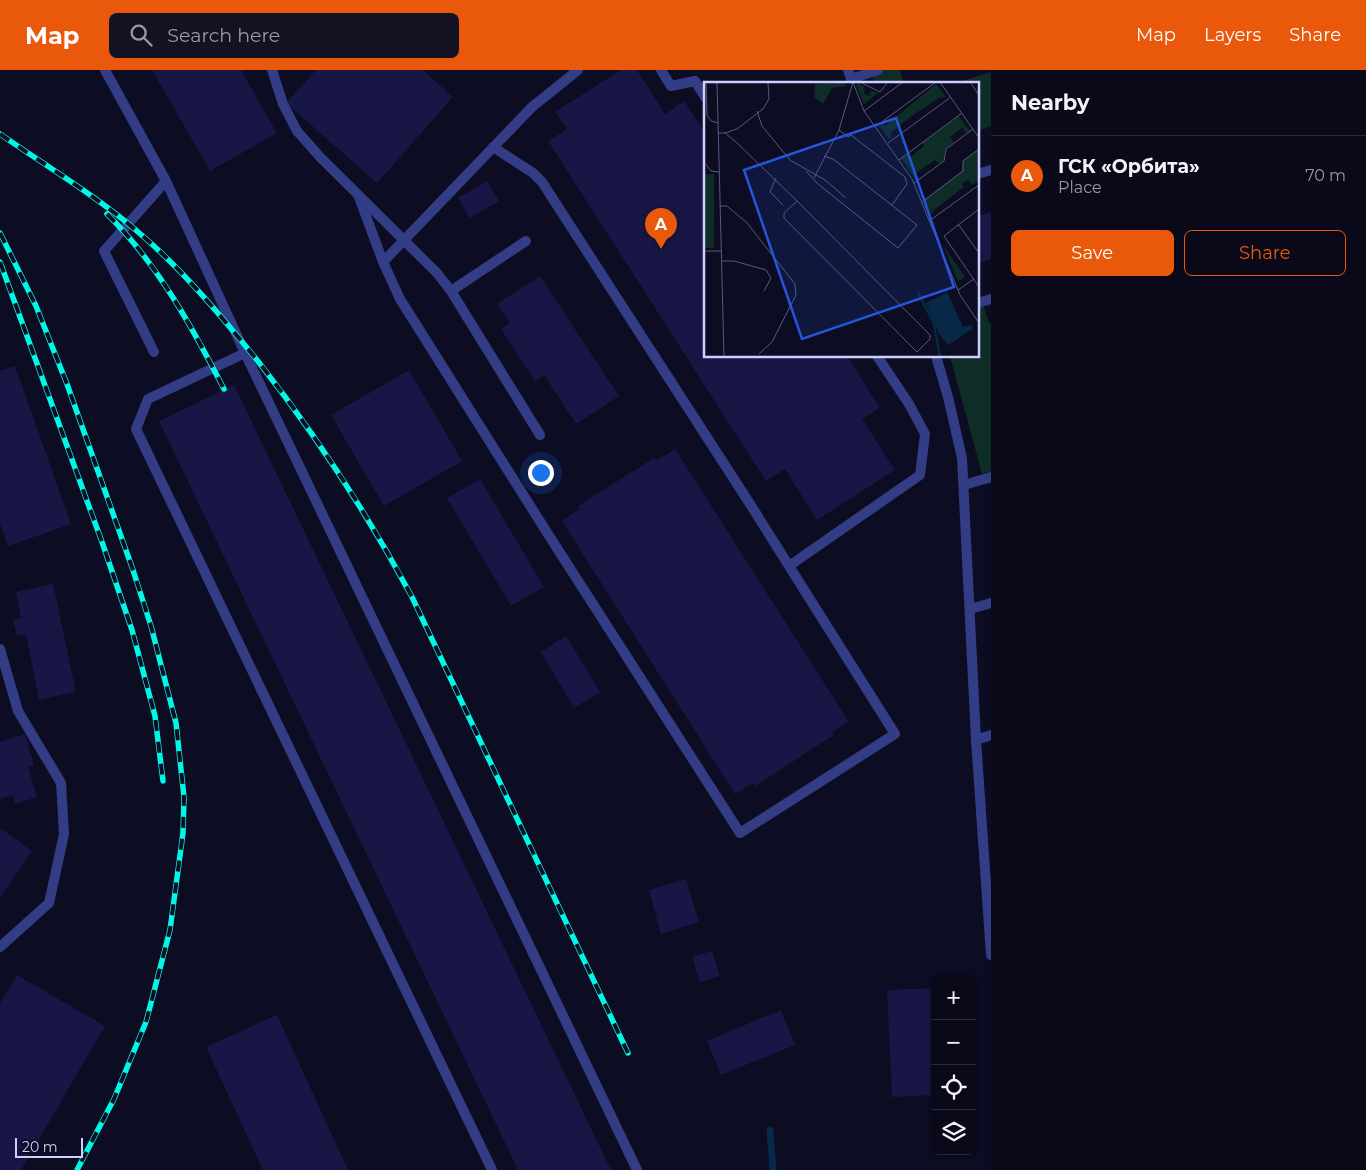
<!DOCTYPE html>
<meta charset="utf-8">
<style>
:root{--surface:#09091a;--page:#121223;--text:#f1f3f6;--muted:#999aa2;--line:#292a39;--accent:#ea580c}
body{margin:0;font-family:Montserrat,sans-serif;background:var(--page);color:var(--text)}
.controls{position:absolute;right:15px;bottom:15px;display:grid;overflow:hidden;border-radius:8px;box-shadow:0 1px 4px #0004}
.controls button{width:45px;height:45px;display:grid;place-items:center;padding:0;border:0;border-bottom:1px solid var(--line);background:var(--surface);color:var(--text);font:25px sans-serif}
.scale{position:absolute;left:15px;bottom:12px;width:68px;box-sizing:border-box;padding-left:5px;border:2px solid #cdd0ff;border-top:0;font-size:14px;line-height:18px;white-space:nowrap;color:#cdd0ff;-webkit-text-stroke:4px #0c0c23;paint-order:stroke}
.you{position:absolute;left:540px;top:402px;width:18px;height:18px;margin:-12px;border:4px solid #fff;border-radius:50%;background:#1a73e8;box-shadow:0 0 0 8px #1a73e833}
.badge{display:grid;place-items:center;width:32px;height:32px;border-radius:50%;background:var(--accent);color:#fff;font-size:16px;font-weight:700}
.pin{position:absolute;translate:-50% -41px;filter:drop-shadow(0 1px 2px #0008)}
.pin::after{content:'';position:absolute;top:26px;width:18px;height:15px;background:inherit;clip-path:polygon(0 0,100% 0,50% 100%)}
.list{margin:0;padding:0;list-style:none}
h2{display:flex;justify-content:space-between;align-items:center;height:65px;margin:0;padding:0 20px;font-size:21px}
h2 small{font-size:16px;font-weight:400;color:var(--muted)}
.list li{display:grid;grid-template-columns:32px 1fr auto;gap:15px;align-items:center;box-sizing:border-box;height:80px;padding:0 20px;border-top:1px solid var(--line)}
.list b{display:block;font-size:19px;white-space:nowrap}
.list p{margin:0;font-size:16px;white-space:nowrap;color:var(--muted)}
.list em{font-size:16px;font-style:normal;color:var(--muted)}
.actions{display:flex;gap:10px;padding:15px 20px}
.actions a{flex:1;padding:11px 0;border:1px solid var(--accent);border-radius:8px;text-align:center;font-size:18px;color:var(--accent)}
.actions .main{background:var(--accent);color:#fff}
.icon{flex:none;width:28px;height:28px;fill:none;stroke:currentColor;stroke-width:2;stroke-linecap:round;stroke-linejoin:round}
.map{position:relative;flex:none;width:991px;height:1100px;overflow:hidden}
header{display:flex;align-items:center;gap:30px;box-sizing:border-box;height:70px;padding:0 25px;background:var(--accent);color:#fff}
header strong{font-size:24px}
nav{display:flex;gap:28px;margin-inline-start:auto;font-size:18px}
.search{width:350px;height:45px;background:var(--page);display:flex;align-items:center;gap:12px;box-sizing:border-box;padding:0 18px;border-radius:8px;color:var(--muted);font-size:19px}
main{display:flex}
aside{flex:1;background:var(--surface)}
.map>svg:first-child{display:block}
.green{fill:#0e2d27}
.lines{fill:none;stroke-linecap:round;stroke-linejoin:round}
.stream{stroke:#072846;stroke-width:7}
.building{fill:#181645}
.lane{stroke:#333d86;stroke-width:10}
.street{stroke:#333d86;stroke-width:10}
.rail-casing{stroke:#00f8e7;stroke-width:5.5}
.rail{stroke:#0c0c23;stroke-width:4;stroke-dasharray:11;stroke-linecap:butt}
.inset-river{fill:none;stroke:#072846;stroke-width:2.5}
.inset-road{fill:none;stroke:#595a7b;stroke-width:1}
.view{fill:#2654da;fill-opacity:0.15;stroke:#2654da;stroke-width:2.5}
.inset-edge{fill:none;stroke:#cdd0ff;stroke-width:2.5}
</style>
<header>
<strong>Map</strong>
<div class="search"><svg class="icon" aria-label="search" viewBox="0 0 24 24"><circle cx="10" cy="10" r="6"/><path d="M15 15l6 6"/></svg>Search here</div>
<nav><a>Map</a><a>Layers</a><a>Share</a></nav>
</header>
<main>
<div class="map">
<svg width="991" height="1100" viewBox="0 0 991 1100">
<rect width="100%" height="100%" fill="#0c0c23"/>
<path class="green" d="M878 0H900L904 14H875L871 2Z
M991 2V56L977 61V14H952Z
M982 231 989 253H991V401L982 404 950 286H977V233Z"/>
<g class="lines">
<path class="stream" d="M770 1060 773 1100"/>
</g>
<path class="building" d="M152 0H241L277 63 210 101Z
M316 0H423L453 27 377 113 286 33Z
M621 0H637L665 44 684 31 705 63V286H847L880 338 862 349 895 400 817 450 785 399 766 411 548 71 567 59 555 42Z
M487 111 499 131 470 148 458 128Z
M991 142V189L977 193V146Z
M540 206 619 326 576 354 544 305 535 311 501 259 510 253 497 234Z
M15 296 71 454 8 476 0 454V301Z
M409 300 462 391 384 436 331 345Z
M234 315 611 1100H518L159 351Z
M675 379 849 652 832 662 834 665 755 716 753 713 735 724 562 451 580 439 578 436 654 388 656 391Z
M480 409 544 517 511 536 447 428Z
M53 514 76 622 39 630 26 564 17 566 13 550 21 548 16 522Z
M566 566 600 622 574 638 541 582Z
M25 664 34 695 28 697 37 727 15 734 13 725 0 729V672Z
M0 758 32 781 0 827Z
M686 809 699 852 661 864 649 820Z
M712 881 720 906 700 912 692 887Z
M17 905 105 956 21 1100H0V933Z
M935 918V1025L892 1027 887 920Z
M781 940 795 975 721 1005 707 971Z
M277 945 348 1100H263L206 977Z"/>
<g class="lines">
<path class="lane" d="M105 0 166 111 245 283
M272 0 283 34 297 61 320 87 437 203 451 221 540 365
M661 0 671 16 695 11 705 27
M851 9 878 0
M977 104 991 100
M359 127 383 192 400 229 546 461 740 763 895 664 750 434 542 112 533 103 493 77
M383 192 532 37 578 0
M451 221 526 171
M977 233 991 229
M154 282 104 181 166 111
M964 415 991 407
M789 496 920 405 925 364 909 334 877 286
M970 539 991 533
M0 579 18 641 61 713 64 764 49 833 0 877
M976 670 991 665
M492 1100 136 359 148 329 245 283 637 1100"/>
<path class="street" d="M848 0 853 14
M936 286 948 327 962 388 976 670 991 885"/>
<defs>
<path id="rail" d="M0 64C49 98 100 128 145 168 186 204 222 247 257 290 316 365 367 443 412 527L628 983
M107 144C158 194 192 257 224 319
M0 163 36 236 67 314 133 500 151 556 176 653 184 727 183 763 170 860 146 952 114 1029 77 1100
M0 192 102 472 132 560 155 646 163 711"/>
</defs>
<use href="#rail" class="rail-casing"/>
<use href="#rail" class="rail"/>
</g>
<g transform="translate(704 12)">
<rect width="275" height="275" fill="#0c0c23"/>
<path d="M138 1 144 4 128 6 119 22 110 15 111 2ZM155 1 161 6 160 11 165 14 167 9 174 11 160 22 152 3ZM232 2 242 15 235 16 209 33 186 51 188 54 185 57 174 42 178 40 181 44ZM255 34 266 49 262 51 258 46 246 55 250 60 241 67 239 79 235 82 231 78 212 91 215 96 212 98 197 76 203 72 206 75 220 64 218 61ZM275 67V99L268 103 264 98 258 102 260 105 230 128 227 133 220 118 258 89 259 79ZM1 92H10V166H0ZM239 163 261 195 254 199Z" fill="#0e2d27"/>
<path d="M243 210 259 245 267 243 270 246 244 263 235 252 222 221Z" fill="#072846"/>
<path class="inset-river" d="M214 210 230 242 236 275"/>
<path class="inset-road" d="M2 0 3 33 7 39 14 41M13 0 20 275M34 0H74M149 0 160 29 208 97 256 213 275 241M156 0 176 10 184 0M236 0 275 56M266 0 275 13M53 29 58 44 86 78 121 98 142 116M160 29 199 0M171 45 232 0M135 48 144 55 147 53 201 95 203 102 188 123M14 51H21L32 60 93 119M21 51 33 47 59 27 65 17 64 1M184 61 247 15M195 78 258 31M0 80 7 89 15 90M102 89 114 102 194 166 213 143 129 77 120 74M72 96 66 110 79 123M110 96 135 48 149 0M210 101 240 79 242 67 269 47M93 119 226 253V257L213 270 80 136V131ZM218 120 259 89V79L275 67M16 124H23L43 141 91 202 92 213 68 260 55 272M275 127 240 154 275 205M225 139 275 103M254 142 275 171M0 169H17M17 179H30L62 188 67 196 60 209M254 208 270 197"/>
<path class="view" d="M192 36 250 205 98 257 40 88Z"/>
<rect width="275" height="275" class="inset-edge"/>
</g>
</svg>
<div class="controls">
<button>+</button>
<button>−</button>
<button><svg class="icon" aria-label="locate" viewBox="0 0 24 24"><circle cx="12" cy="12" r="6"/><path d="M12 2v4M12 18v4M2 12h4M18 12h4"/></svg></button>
<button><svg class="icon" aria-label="layers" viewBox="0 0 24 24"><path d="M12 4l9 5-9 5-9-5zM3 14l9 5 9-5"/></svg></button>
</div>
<div class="scale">20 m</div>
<div class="you"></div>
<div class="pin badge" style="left:661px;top:179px">A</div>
</div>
<aside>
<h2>Nearby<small></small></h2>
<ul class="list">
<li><span class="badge">A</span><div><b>ГСК «Орбита»</b><p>Place</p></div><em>70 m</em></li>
</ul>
<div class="actions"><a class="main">Save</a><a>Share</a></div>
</aside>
</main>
